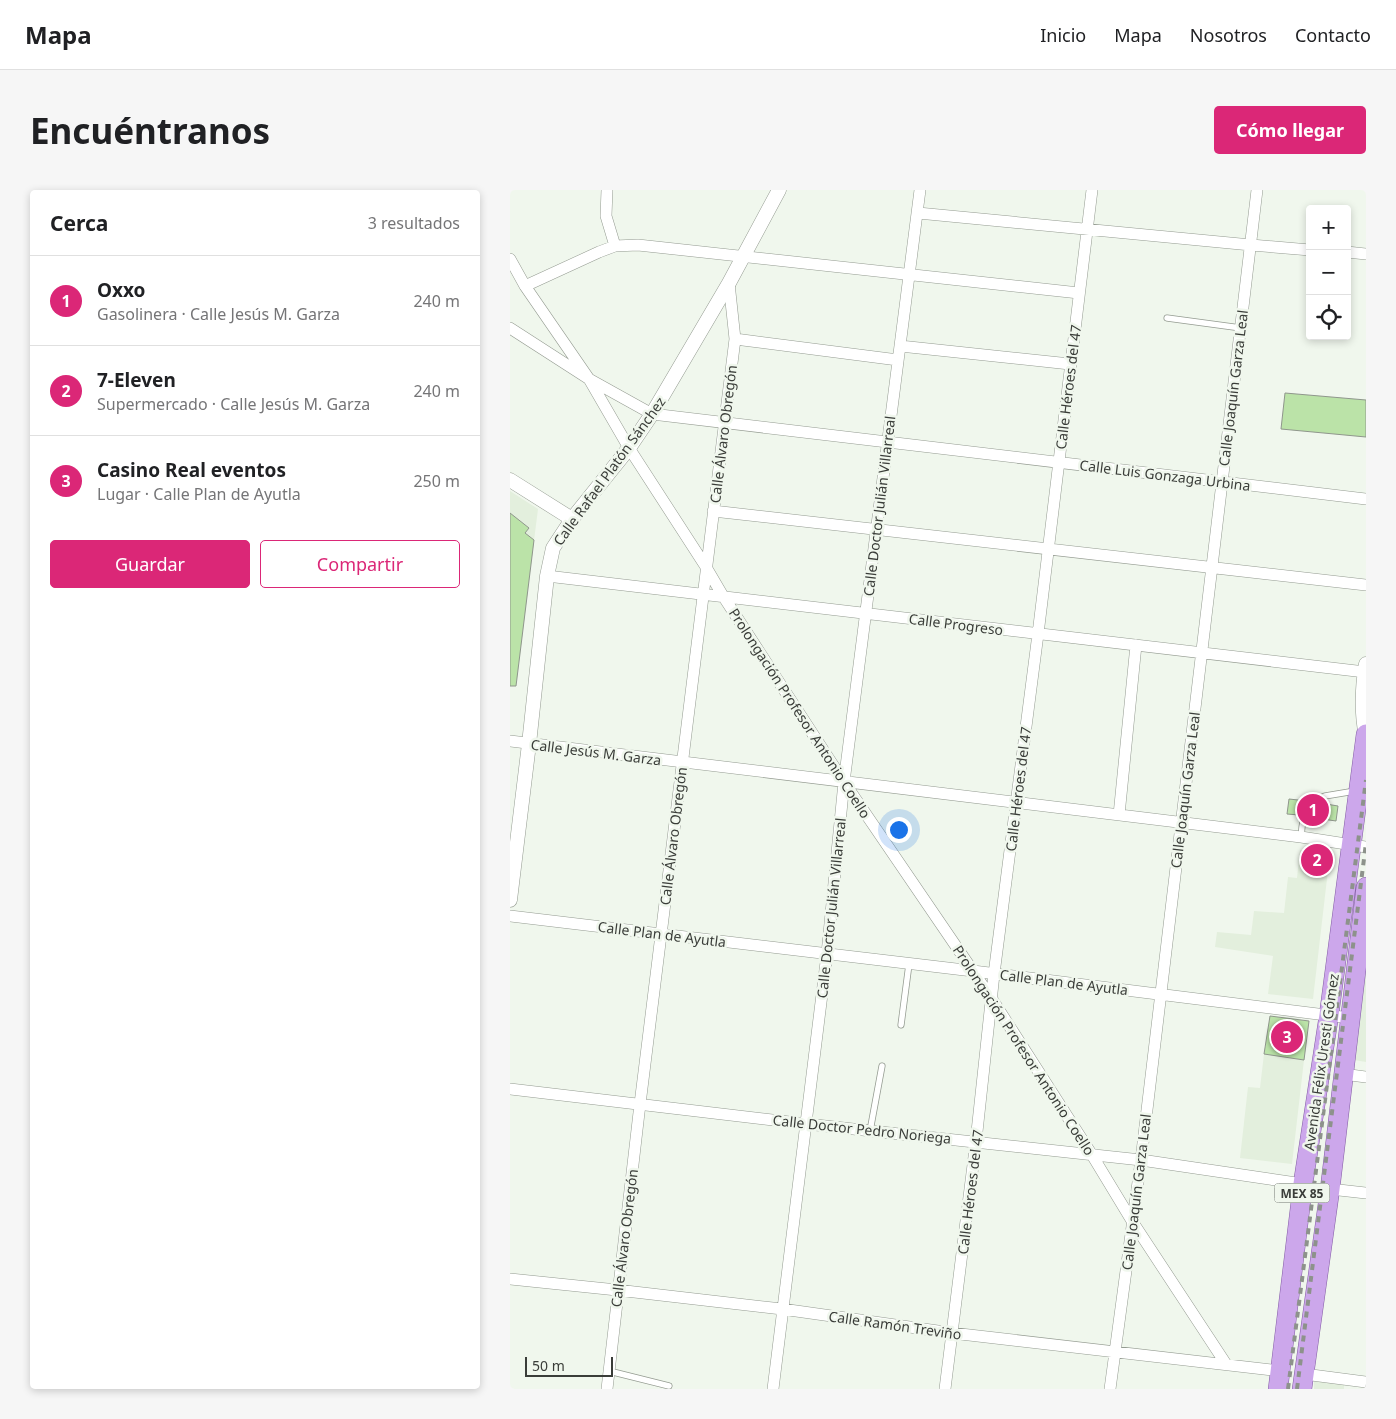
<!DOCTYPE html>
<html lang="es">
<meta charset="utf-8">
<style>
:root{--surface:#fff;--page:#f6f6f6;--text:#202124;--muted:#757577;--line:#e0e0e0;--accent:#db2777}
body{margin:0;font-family:"Noto Sans",sans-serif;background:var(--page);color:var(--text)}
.controls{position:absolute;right:15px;top:15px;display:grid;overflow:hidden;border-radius:5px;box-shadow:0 2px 8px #0003}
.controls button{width:45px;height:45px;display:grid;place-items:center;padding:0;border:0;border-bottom:1px solid var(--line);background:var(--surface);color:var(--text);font:25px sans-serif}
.scale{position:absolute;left:15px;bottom:12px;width:88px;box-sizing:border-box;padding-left:5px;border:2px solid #3a3d39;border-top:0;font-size:14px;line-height:18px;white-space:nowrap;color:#3a3d39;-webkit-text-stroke:4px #f0f7ed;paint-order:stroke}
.you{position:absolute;left:388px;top:639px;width:18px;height:18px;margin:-12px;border:4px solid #fff;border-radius:50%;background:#1a73e8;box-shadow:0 0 0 8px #1a73e833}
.badge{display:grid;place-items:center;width:32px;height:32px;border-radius:50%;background:var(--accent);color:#fff;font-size:16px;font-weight:700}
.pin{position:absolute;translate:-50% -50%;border:2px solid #fff;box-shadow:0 1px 5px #0006}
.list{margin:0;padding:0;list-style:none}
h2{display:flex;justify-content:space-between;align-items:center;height:65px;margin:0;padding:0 20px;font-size:21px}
h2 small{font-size:16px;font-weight:400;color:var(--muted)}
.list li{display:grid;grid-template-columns:32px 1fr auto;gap:15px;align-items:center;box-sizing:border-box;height:90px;padding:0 20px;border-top:1px solid var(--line)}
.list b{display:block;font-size:19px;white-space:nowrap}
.list p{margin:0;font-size:16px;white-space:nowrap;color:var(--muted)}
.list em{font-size:16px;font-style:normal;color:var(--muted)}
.actions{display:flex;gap:10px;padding:15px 20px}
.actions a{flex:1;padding:11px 0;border:1px solid var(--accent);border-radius:5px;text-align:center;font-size:18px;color:var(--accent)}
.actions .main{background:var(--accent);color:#fff}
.icon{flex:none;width:28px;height:28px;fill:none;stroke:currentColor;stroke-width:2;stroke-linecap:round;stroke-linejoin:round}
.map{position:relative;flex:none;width:856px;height:1199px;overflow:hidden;border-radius:5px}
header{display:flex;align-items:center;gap:30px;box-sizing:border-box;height:70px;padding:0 25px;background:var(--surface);border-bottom:1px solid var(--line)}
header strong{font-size:24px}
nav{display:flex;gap:28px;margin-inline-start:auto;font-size:18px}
.intro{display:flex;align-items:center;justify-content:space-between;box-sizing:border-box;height:120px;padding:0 30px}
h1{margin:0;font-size:35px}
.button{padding:12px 22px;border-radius:5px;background:var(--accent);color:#fff;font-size:18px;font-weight:700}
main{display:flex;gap:30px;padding:0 30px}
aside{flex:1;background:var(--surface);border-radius:5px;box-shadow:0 2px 8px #0003}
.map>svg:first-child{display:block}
.built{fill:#e3efdd}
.building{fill:#bbe3a8;stroke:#8f968c}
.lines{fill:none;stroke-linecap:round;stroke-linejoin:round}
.service-casing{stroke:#949b91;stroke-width:7}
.minor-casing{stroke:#949b91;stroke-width:12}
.tertiary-casing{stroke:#949b91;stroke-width:15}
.primary-casing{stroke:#835ca4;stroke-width:20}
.service{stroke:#fff;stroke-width:5.5}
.minor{stroke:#fff;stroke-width:11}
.tertiary{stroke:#fff;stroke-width:14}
.primary{stroke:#cca7eb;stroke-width:19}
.rail{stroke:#8d928b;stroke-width:4;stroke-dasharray:6 6;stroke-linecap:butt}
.labels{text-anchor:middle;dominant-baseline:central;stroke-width:5;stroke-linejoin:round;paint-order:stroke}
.shield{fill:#f0f7ed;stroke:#71756f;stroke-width:1}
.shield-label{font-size:12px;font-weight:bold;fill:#3a3d39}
.street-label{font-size:14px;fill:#3a3d39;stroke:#f0f7ed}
</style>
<header>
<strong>Mapa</strong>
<nav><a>Inicio</a><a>Mapa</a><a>Nosotros</a><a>Contacto</a></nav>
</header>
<div class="intro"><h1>Encuéntranos</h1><a class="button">Cómo llegar</a></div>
<main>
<aside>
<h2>Cerca<small>3 resultados</small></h2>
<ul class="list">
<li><span class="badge">1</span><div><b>Oxxo</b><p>Gasolinera · Calle Jesús M. Garza</p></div><em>240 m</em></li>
<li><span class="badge">2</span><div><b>7-Eleven</b><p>Supermercado · Calle Jesús M. Garza</p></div><em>240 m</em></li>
<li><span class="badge">3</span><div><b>Casino Real eventos</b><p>Lugar · Calle Plan de Ayutla</p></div><em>250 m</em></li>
</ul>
<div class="actions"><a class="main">Guardar</a><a>Compartir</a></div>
</aside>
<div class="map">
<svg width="856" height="1199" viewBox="0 0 856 1199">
<rect width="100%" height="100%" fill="#f0f7ed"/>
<path class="built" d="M0 301 28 319 7 485 0 484Z
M790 660 820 663 803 809 758 804 763 766 705 757 707 742 741 745 744 721 774 723 778 687 787 688Z
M856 780V872L844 870Z
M754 864 794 870 782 974 730 968 738 897 750 898Z
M804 1191 834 1194V1199H804Z"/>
<path class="building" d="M775 203 856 210V247L771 239Z
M0 323 19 338 15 343 24 350 6 496H0Z
M779 609 797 611 798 614 801 617 810 613 828 616 826 631 799 627 797 623 794 621 791 623 789 625 777 624Z
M760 826 799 831 794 870 754 864Z"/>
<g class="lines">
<defs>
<path id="service" d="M657 128 731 138
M802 612 815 606 845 601
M791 647 792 637 794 626
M391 835 399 774
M360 941 372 876
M99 1181 159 1196"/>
<path id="minor" d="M97 0 96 26 105 56
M408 23 741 55 800 60
M837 62 856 64
M0 69 15 96 79 189 119 258 196 377 213 406 334 592 482 809 582 965 622 1031 716 1174
M15 96 89 62 105 56 128 55 569 103
M0 138 79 189 142 224 856 309
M225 149 388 170
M390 156 560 174
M203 321 856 395
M37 386 855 482
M0 551 791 647 856 657
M609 625 626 455
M0 726 463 781 840 828
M833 884 856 887
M0 899 297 934 631 970 793 994
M820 999 856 1003
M0 1089 107 1100 272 1119 442 1143 770 1181
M794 1184 856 1192
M97 1199 130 914 225 149 219 93
M263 1199 317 764 334 592 410 0
M435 1199 466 951 484 784 528 444 582 0
M600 1199 631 970 747 0"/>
<path id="tertiary" d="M0 290 62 329
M856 546C851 522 852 498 856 474
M0 710 19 554 37 386 43 358 62 329 119 258 142 224 219 93 269 0"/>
<path id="primary" d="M768 1199 793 994 819 825 856 544
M792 1199 820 999 856 697"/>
</defs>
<use href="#service" class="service-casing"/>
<use href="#minor" class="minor-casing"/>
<use href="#tertiary" class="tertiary-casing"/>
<use href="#primary" class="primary-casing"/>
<use href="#service" class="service"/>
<use href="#minor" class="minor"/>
<use href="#tertiary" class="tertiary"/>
<use href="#primary" class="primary"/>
<path class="rail" d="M778 1199 856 590
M787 1199 856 653"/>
</g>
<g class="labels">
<rect class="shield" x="764.5" y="993.5" width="55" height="19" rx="4"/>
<g class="shield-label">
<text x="792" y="1003">MEX 85</text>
</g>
<g class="street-label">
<text transform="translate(558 197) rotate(-83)">Calle Héroes del 47</text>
<text transform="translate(723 198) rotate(-83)">Calle Joaquín Garza Leal</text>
<text transform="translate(213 244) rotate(-83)">Calle Álvaro Obregón</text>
<text transform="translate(99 281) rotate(-54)">Calle Rafael Platón Sánchez</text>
<text transform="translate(655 285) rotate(7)">Calle Luis Gonzaga Urbina</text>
<text transform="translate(369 316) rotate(-83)">Calle Doctor Julián Villarreal</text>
<text transform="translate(446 434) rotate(7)">Calle Progreso</text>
<text transform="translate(290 523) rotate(57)">Prolongación Profesor Antonio Coello</text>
<text transform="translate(86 562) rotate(7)">Calle Jesús M. Garza</text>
<text transform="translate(508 599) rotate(-83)">Calle Héroes del 47</text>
<text transform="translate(675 600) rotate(-83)">Calle Joaquín Garza Leal</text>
<text transform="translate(163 646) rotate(-83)">Calle Álvaro Obregón</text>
<text transform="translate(321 718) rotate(-84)">Calle Doctor Julián Villarreal</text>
<text transform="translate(152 744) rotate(7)">Calle Plan de Ayutla</text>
<text transform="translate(554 792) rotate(7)">Calle Plan de Ayutla</text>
<text transform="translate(514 860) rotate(57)">Prolongación Profesor Antonio Coello</text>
<text transform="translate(811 872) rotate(-82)">Avenida Félix Uresti Gómez</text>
<text transform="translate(352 939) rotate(6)">Calle Doctor Pedro Noriega</text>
<text transform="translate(460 1002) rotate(-83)">Calle Héroes del 47</text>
<text transform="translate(626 1002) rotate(-83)">Calle Joaquín Garza Leal</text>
<text transform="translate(114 1048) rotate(-83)">Calle Álvaro Obregón</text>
<text transform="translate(385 1135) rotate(8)">Calle Ramón Treviño</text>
</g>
</g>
</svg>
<div class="controls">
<button>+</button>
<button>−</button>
<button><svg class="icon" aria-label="locate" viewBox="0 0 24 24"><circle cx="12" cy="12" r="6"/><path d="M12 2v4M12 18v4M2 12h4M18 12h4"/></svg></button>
</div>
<div class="scale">50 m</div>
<div class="you"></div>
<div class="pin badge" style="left:803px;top:620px">1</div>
<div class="pin badge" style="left:807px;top:670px">2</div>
<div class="pin badge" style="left:777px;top:847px">3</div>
</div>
</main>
